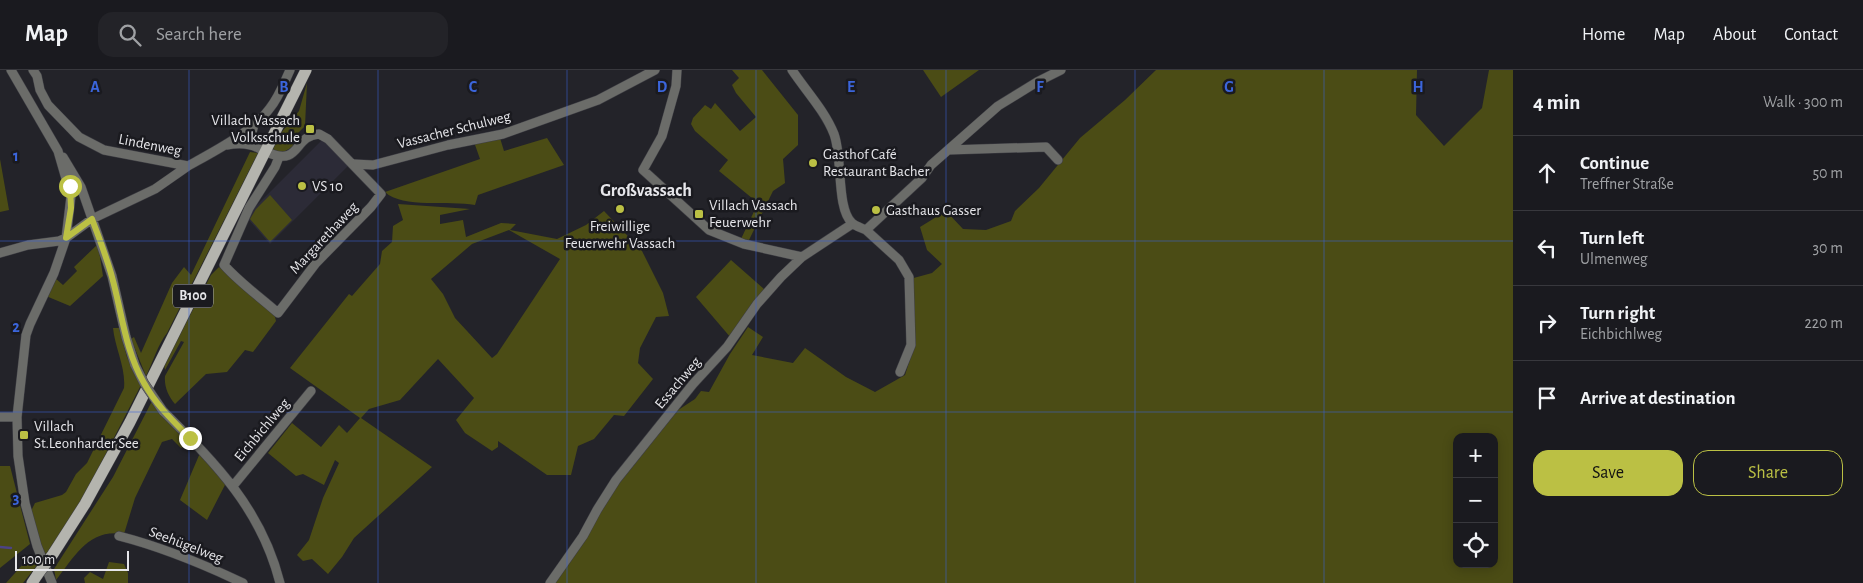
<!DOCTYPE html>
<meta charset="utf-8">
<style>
:root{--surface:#1a1a1f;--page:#232328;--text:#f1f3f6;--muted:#9fa1a4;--line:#38383d;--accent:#bbc044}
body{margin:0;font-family:"Alegreya Sans",sans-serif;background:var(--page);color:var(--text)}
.controls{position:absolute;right:15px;bottom:15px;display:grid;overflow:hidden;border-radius:10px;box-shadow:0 2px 12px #0003}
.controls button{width:45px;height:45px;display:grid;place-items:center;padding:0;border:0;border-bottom:1px solid var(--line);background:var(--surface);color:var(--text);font:25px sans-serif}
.scale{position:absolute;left:15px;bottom:12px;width:114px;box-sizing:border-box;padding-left:5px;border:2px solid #e6e6ea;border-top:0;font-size:14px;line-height:18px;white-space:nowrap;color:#e6e6ea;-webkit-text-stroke:4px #1a1a1f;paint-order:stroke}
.stop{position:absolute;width:15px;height:15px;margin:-11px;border:4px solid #bbc044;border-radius:50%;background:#fff}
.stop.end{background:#bbc044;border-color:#fff;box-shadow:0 1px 5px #0008}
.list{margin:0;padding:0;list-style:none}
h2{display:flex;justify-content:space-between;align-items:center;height:65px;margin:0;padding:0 20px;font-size:21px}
h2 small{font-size:16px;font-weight:400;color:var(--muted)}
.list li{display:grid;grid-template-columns:32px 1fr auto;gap:15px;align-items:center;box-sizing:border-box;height:75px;padding:0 20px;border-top:1px solid var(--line)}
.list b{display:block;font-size:19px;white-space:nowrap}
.list p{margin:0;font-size:16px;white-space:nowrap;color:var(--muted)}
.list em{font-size:16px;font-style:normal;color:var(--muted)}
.actions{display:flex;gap:10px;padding:15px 20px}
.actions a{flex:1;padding:11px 0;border:1px solid var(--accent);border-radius:15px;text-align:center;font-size:18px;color:var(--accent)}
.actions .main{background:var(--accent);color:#111}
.icon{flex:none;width:28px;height:28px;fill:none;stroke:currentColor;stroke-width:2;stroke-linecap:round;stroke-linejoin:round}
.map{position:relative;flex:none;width:1513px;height:513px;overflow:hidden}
header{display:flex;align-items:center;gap:30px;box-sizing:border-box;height:70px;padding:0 25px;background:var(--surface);border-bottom:1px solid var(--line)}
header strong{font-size:24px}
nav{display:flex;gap:28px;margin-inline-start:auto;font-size:18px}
.search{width:350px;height:45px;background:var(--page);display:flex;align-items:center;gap:12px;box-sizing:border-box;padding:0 18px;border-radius:15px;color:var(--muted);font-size:19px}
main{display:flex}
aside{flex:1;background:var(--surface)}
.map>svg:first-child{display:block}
.built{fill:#2c2b37}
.green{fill:#4b4c15;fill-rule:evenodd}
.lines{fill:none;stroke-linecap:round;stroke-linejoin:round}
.stream{stroke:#4c4385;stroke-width:2.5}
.minor-casing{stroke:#3e3e44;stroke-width:10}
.major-casing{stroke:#3e3e44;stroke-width:12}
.minor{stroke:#6b6c69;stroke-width:9}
.major{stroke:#b4b4ae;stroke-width:11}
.minor-bridge-casing{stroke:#3e3e44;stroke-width:10;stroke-linecap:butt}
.major-bridge-casing{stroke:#3e3e44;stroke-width:12;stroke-linecap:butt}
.minor-bridge{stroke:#6b6c69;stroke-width:9}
.major-bridge{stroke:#b4b4ae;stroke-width:11}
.route{stroke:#bbc044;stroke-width:6}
.grid{fill:none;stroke:#3b65db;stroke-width:1;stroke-opacity:0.55}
.poi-dot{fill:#bbc044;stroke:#1a1a1f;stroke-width:2}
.labels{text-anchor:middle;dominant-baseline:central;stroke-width:5;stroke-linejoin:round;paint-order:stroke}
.shield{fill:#1a1a1f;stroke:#a9a9ad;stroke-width:1}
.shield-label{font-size:14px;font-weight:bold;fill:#e6e6ea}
.poi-label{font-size:15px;fill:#e6e6ea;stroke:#1a1a1f;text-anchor:start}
.street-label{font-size:15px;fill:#e6e6ea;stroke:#1a1a1f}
.quarter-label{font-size:18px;font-weight:bold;fill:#e6e6ea;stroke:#1a1a1f}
.grid-label{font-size:16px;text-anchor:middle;font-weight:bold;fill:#3b65db;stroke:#1a1a1f;stroke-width:5;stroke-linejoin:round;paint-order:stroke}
</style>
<header>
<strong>Map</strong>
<div class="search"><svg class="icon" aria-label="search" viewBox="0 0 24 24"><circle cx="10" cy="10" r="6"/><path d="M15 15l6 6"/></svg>Search here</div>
<nav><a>Home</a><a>Map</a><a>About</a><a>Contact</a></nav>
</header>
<main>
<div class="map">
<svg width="1513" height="513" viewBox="0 0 1513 513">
<rect width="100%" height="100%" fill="#232329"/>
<path class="built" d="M322 70 350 94 270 174 248 149 253 139Z"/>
<path class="green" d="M732 0H762L798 45V75L783 89 785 113 773 121 749 170 741 169 758 133 719 101 728 90 695 61 691 54 693 48 705 35 711 39 715 33 740 61 756 47 736 23 732 15 739 8Z
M923 0H979L941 27Z
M1156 0H1417L1416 45 1444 76 1482 38 1489 0H1513V513H553L609 426 672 344 695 329 701 321 709 322 730 284 748 257 763 267 752 285 793 293 805 278 846 307 875 322 905 305 913 280 910 209 932 203 942 194 927 180 920 157 946 141 963 159 986 160 1011 151 1015 141 1039 118 1080 68 1125 30ZM1457 367H1494V494H1457Z
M307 13 305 56 294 67 293 76C285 82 281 84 272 81L281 63 299 41Z
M500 68 504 81 547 68 564 95 478 125 475 135C449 130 403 139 385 122L480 89 474 72Z
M250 82 258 83 167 263C158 274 153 292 146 306L131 269 134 267 141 283 172 213 184 197 191 205Z
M0 89 9 140 0 142Z
M270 125 292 150 270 172 250 149 256 139Z
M398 134 470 139 440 145V154L463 150 466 167 501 153 516 154 510 160 557 169 586 155 604 141 642 181 663 223 669 246 656 247 640 278 638 293 653 309 624 346 614 345 594 369 578 376 571 405H547L498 371V377L492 381 465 363 456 350 474 328 438 289 400 330 369 339 361 348 432 397 354 468 342 487 328 504 312 489 303 491 297 485 309 470 323 428 339 393 335 390 324 415 303 404 296 406 268 383 292 353 321 377 339 355 347 363 360 348 290 298 349 224 352 226 380 194 382 181 392 172 393 156 403 150ZM509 160 560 189 497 284 492 288 455 248 443 224 431 209 472 174Z
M98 174 103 206 70 236 46 226 55 208 63 215 77 201 74 197Z
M731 190 765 220 739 252 731 268 696 227Z
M219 197 274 243 276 251 253 282 245 280 227 302 206 304 175 334C168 326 164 316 165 306L184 272 181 271 165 300 164 295 211 205Z
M113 258H119L127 287 141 315 79 436 46 484 42 479 31 441 35 433 62 425 66 422 76 404 87 393 124 318C126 298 115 278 113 258Z
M152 331 190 374 181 378 172 369 162 372 135 428 124 464C89 458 75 486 56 510L54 499 113 407Z
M200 383 226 413 207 450 180 430Z
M0 396H10L30 474 0 498Z
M36 487 39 493 23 513H6L24 493Z
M109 492 124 494 128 503V513H85L84 508 90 502 103 509Z"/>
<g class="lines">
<path class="stream" d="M0 477 11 478"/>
<defs>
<path id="minor" d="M11 0 58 81 71 126 66 168 54 203 30 254 26 265 17 347 18 386 25 433 37 476 52 513
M33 0 37 6 40 20 48 35 79 67 104 80 188 96C213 82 254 61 270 38 279 27 284 13 290 0
M677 0 676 16 662 66 643 100 709 160 744 174 802 187
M792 0C806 21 825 41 834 64 843 88 836 138 852 153 855 156 862 158 866 160L922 108 931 95 998 36 1037 12 1061 0
M254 54 252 63 254 76
M227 75C238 73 250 73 260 79
M948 80 1046 77 1058 90
M269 83C301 96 293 66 319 64L328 69 381 124 371 137 316 193 278 243C260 227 240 213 224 195L249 138 275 97 279 87
M63 87 81 117 112 206 126 267 135 295
M354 94 373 95 448 75 503 64 598 30 655 0
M866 160 899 190 909 207 911 275 900 302
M0 183 28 175 59 171 66 168 92 149 155 119 188 96
M163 341C215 393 261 438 280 513
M0 347H17
M233 416 311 321
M119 466C162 477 203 494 243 513
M550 513 583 466 597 440 616 410 693 314 727 277 757 234 781 207 802 187 852 154"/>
<path id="major" d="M53 484 85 434 130 352 306 0
M32 513 38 504"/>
</defs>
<use href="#minor" class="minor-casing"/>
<use href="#major" class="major-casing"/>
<use href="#minor" class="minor"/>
<use href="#major" class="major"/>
<defs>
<path id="minor-bridge" d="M135 295 144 313 163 341"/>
<path id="major-bridge" d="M38 504 53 484"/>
</defs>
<use href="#minor-bridge" class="minor-bridge-casing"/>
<use href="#major-bridge" class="major-bridge-casing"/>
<use href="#minor-bridge" class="minor-bridge"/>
<use href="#major-bridge" class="major-bridge"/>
</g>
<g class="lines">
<path class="route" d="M70 116 71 138 66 168 92 149C99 168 107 188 112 207 122 243 125 280 144 313 156 335 173 351 190 368"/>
</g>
<path class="grid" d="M189 0V513M378 0V513M567 0V513M756 0V513M946 0V513M1135 0V513M1324 0V513M0 171H1513M0 342H1513"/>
<g class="poi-dot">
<rect x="305" y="54" width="10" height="10" rx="2.5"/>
<circle cx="813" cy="93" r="5"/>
<circle cx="302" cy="116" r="5"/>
<circle cx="620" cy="139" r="5"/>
<circle cx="876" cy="140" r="5"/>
<rect x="694" y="139" width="10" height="10" rx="2.5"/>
<rect x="19" y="360" width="10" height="10" rx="2.5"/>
</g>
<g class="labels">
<rect class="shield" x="173" y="214.5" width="40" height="23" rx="4"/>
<g class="shield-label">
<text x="193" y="226">B100</text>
</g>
<g class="poi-label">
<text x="300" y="50" text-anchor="end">Villach Vassach<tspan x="300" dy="17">Volksschule</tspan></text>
<text x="823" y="84">Gasthof Café<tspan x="823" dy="17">Restaurant Bacher</tspan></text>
<text x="312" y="116">VS 10</text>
<text x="709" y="135">Villach Vassach<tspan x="709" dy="17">Feuerwehr</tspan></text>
<text x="886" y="140">Gasthaus Gasser</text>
<text x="620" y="156" text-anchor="middle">Freiwillige<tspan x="620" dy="17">Feuerwehr Vassach</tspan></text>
<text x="34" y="356">Villach<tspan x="34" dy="17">St.Leonharder See</tspan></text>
</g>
<g class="street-label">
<text transform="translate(454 60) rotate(-14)">Vassacher Schulweg</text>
<text transform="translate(150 75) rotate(11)">Lindenweg</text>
<text transform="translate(324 168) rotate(-47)">Margarethaweg</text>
<text transform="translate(678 313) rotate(-50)">Essachweg</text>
<text transform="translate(262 360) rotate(-50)">Eichbichlweg</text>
<text transform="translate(186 475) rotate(21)">Seehügelweg</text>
</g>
<g class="quarter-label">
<text x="646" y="121">Großvassach</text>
</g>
</g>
<g class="grid-label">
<text x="95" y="22">A</text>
<text x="284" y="22">B</text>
<text x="473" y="22">C</text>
<text x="662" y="22">D</text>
<text x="851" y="22">E</text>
<text x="1040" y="22">F</text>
<text x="1229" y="22">G</text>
<text x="1418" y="22">H</text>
<text x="16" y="91">1</text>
<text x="16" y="262">2</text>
<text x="16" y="433">3</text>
</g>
</svg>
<div class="controls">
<button>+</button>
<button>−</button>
<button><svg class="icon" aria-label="locate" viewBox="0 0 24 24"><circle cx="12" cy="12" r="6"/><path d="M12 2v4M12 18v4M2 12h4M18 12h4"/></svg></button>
</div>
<div class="scale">100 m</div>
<div class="stop" style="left:70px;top:116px"></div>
<div class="stop end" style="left:190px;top:368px"></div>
</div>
<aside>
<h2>4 min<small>Walk · 300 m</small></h2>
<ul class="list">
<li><svg class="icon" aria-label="ahead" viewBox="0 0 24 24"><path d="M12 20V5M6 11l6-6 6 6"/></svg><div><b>Continue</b><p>Treffner Straße</p></div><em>50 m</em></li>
<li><svg class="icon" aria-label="left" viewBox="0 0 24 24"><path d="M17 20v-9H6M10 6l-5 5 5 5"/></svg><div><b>Turn left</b><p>Ulmenweg</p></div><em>30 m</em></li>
<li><svg class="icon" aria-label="right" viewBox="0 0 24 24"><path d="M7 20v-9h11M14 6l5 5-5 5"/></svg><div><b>Turn right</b><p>Eichbichlweg</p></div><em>220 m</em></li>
<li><svg class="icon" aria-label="arrive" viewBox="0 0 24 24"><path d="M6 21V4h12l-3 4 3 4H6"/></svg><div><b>Arrive at destination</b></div></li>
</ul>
<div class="actions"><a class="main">Save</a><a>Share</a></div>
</aside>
</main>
